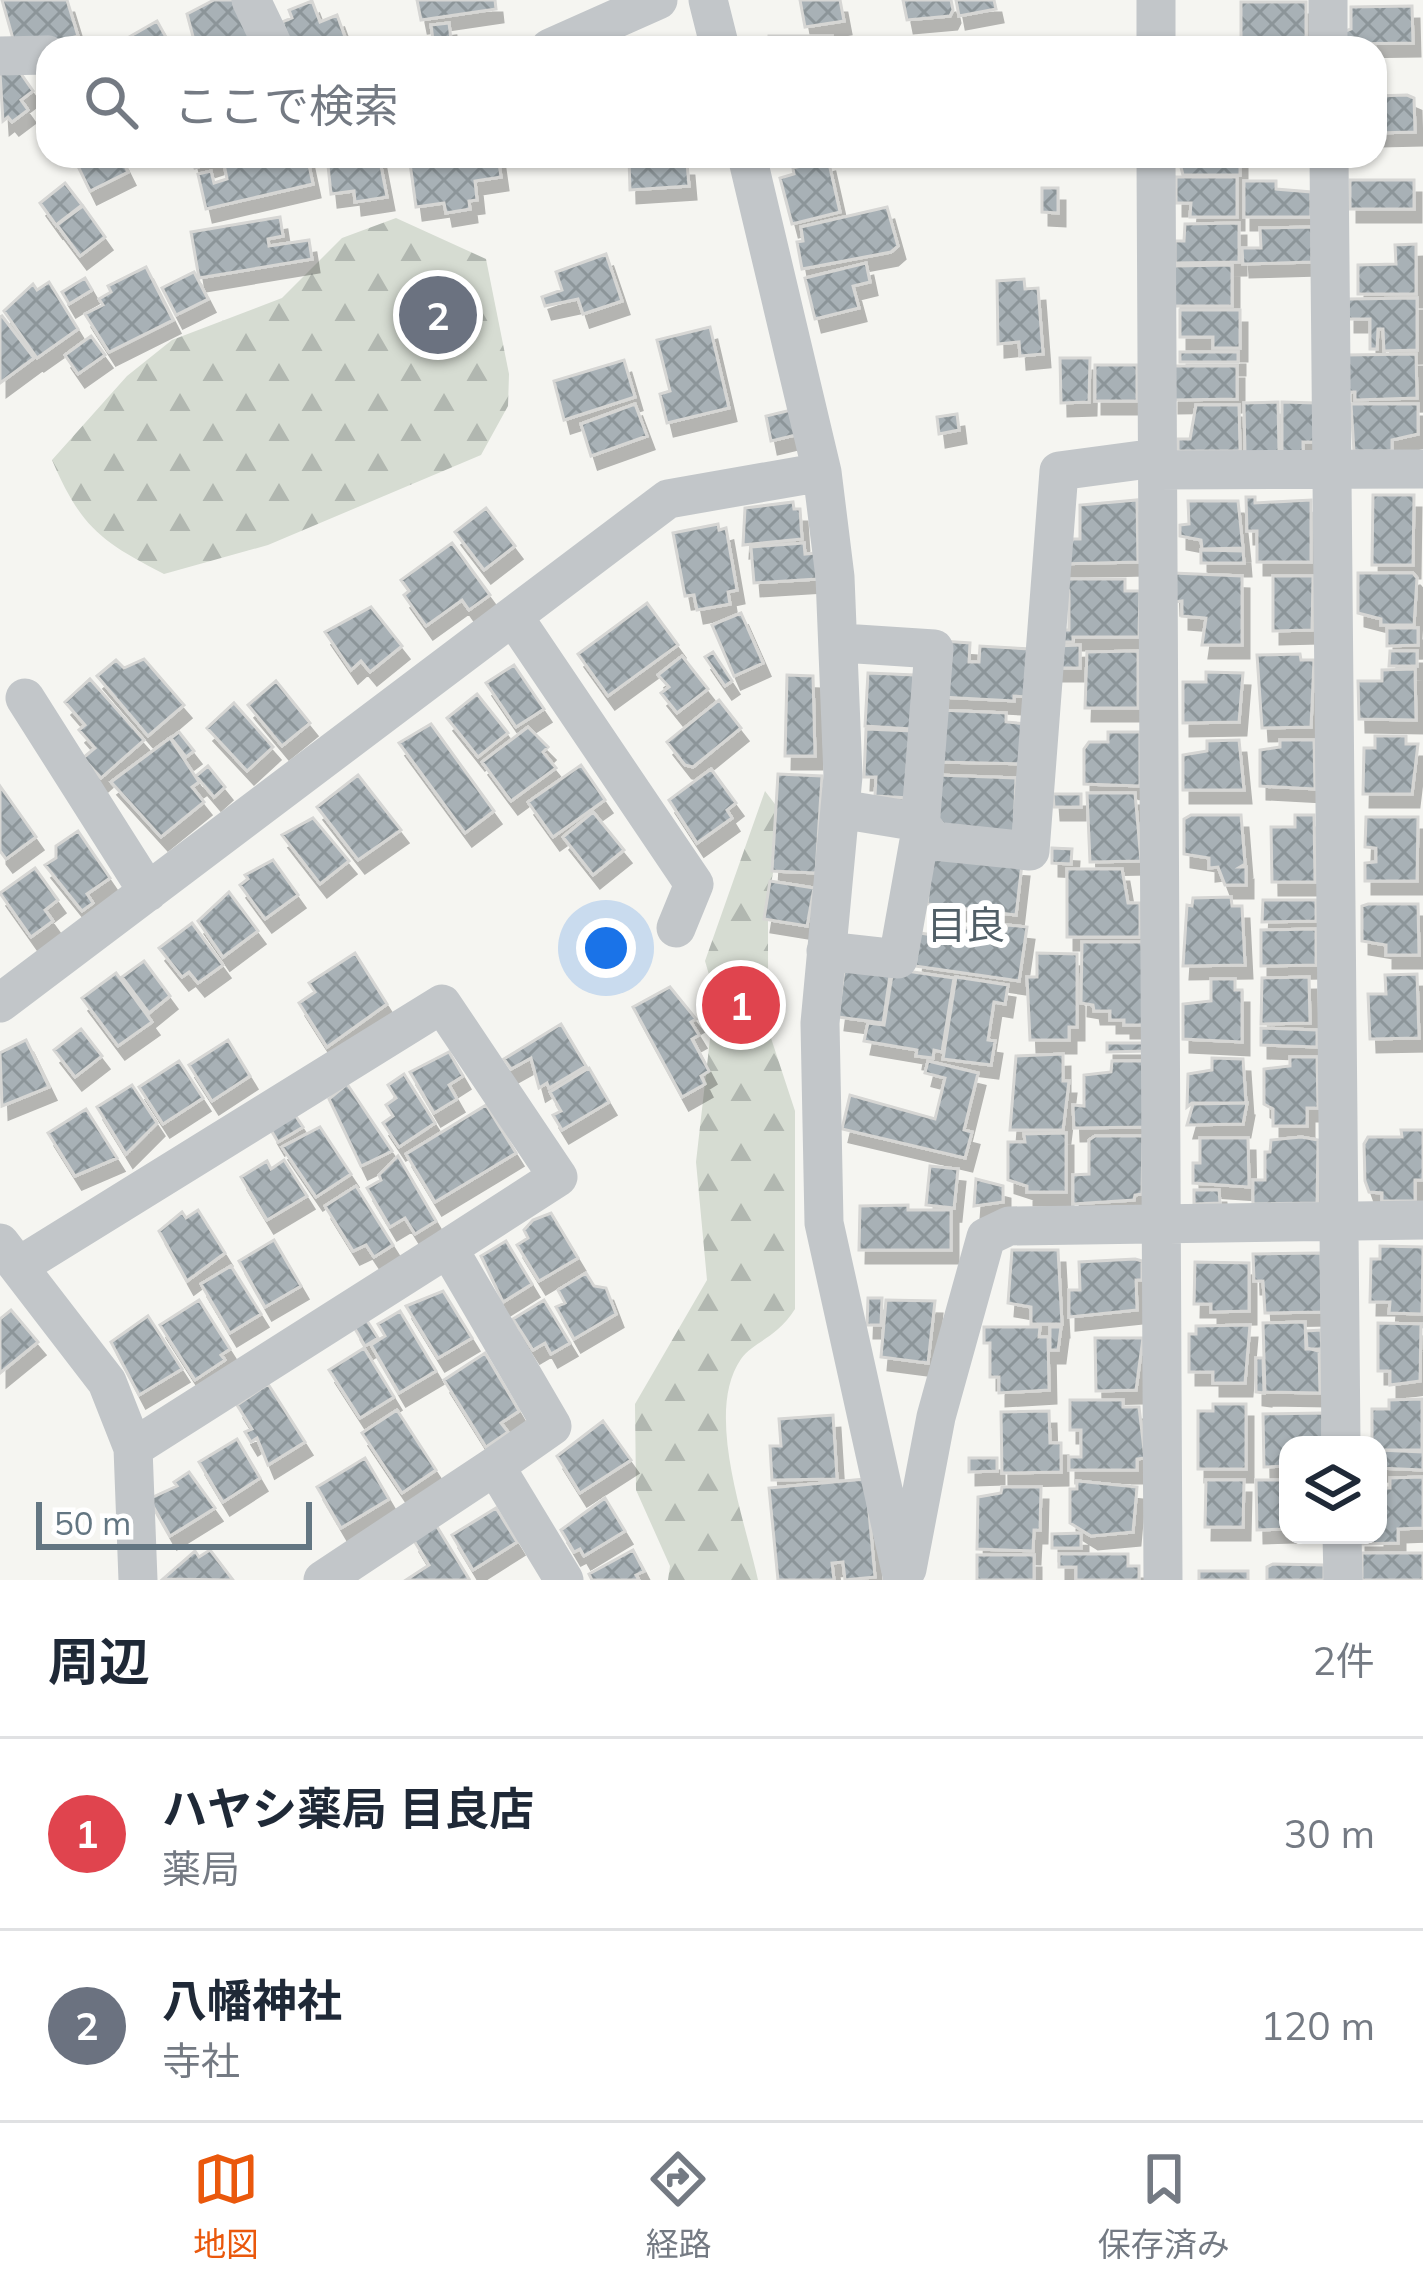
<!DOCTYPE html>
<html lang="ja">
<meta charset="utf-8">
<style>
:root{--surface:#fff;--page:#f2f2f3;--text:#1f2937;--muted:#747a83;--line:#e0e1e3;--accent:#ea580c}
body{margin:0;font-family:Mulish,"Noto Sans JP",sans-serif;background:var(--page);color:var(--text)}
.controls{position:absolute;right:36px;bottom:36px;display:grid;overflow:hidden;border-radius:24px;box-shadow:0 3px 9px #0004}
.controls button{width:108px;height:108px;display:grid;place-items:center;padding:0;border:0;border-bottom:3px solid var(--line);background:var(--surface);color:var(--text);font:60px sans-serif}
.scale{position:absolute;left:36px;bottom:30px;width:276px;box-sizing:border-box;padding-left:12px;border:6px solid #637682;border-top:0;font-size:33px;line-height:42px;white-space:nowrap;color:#637682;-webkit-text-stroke:9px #fff;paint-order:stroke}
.you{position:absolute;left:606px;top:948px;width:42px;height:42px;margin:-30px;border:9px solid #fff;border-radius:50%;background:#1a73e8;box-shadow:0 0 0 18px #1a73e833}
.badge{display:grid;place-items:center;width:78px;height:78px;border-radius:50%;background:var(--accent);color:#fff;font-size:39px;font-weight:700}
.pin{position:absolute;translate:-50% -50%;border:6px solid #fff;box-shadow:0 3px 12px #0006}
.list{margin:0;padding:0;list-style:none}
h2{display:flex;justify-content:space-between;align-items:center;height:156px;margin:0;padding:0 48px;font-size:51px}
h2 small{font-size:39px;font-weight:400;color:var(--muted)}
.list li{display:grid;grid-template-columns:78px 1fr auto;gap:36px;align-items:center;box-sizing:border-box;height:192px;padding:0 48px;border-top:3px solid var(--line)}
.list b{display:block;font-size:45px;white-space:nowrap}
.list p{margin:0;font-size:39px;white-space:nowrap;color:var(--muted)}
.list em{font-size:39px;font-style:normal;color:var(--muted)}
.icon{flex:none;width:66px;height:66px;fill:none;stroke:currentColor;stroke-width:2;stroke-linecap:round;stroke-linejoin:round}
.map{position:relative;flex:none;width:1423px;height:1580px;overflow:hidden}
.search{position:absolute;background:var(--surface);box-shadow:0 3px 9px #0004;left:36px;right:36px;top:36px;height:132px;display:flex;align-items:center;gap:30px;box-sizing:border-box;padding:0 42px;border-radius:36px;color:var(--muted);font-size:45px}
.sheet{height:540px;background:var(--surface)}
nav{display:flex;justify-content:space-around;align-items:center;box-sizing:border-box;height:168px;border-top:3px solid var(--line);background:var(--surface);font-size:33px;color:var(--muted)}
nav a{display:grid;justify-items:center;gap:6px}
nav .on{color:var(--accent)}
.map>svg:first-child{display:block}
.forest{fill:url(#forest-firs)}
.building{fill:url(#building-cross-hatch);stroke:#d6d6d4;stroke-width:3;filter:url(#shadow)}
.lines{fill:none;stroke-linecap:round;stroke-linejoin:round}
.minor{stroke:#c2c6c9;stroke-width:39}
.labels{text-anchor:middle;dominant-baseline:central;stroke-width:12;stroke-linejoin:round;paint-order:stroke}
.quarter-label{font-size:39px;fill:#515f67;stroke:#fff}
</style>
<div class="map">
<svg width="1423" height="1580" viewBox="0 0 1423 1580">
<defs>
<pattern id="forest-firs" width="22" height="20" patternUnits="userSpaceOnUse" patternTransform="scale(3)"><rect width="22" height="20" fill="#d6dcd2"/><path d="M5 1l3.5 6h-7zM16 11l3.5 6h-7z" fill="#b1b7b0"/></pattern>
<pattern id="building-cross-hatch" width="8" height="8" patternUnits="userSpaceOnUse" patternTransform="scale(3)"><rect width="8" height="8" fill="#a8b1b6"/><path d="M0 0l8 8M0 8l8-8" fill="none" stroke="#8c9599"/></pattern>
<filter id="shadow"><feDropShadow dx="7" dy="13" stdDeviation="0" flood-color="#0004"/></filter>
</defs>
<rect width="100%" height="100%" fill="#f5f5f1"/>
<path class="forest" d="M396 218 486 259 509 374 508 406 481 455 268 545 164 574C100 541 81 527 52 460L127 376 172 340 282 298 342 238Z
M765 791 784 816 768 899V1029L795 1111V1309C776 1339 754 1341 741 1359 704 1412 745 1520 758 1580H668L670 1566 636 1490 635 1404 707 1280 696 1162 715 995 705 961Z"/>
<path class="building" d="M2 0H67L78 36 17 53Z
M214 0H244L263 41 249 48H196L187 14Z
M417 0H495L496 9 421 20Z
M800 0H840L844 21 805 27Z
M903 0H951L953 10 950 16 907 20Z
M956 0H994L996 9 959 16Z
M312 1 320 22 337 15 349 48H292L282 22 292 18 289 10Z
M1241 2H1306V43L1241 44Z
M1412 6 1413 43 1344 44 1343 32 1351 29V7Z
M157 21 172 48H110Z
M449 23 452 48H434L431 25Z
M769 36H832V48H769Z
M17 68 33 91 21 100 28 110 12 122 8 117 3 121 0 73Z
M1407 95 1414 98 1415 132 1375 133V96Z
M73 156H120L128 172 90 191Z
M192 156H231L195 168Z
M246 156H307L313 184 206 209 198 174 211 171 214 183 227 179 224 164Z
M327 156H379L387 197 355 202 354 191 331 194Z
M409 156H498L501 177 475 181 477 200 469 201 470 209 446 213 444 203 416 207Z
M623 156H680L681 163H687L689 186 630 190 629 159Z
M1178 156H1240V175H1183Z
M828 159 840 212 792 224 780 178 794 174 793 168Z
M1176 177H1237V217H1190L1191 203H1176Z
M1350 180H1414V209H1350Z
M1244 181H1276V189L1311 192V217H1244Z
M65 183 82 205 56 225 40 203Z
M1042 188H1058V213L1042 212Z
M83 206 105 237 80 256 57 225Z
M887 207 898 246 891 252 802 269 797 242 803 241 801 227Z
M280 217 283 236 268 239 269 246 309 240 312 259 199 278 191 232Z
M1239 223V262L1175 263V241H1184L1185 224Z
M1312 227V262L1243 264 1242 248H1261L1260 228Z
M1416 244V294H1358V265L1396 264 1395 245Z
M606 254 622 301 583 314 578 299 545 306 542 297 562 290 556 272Z
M866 263 870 282 853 286 859 308 815 319 805 278Z
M1232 265V306H1174V266Z
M146 267 173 320 109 352 85 314 103 305 99 299 111 292 108 286Z
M194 272 208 299 176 315 162 288Z
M85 278 92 290 69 304 62 292Z
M1024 279 1025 289 1038 288 1043 354 1020 356 1019 342 998 344 997 281Z
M49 282 78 329 37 358 4 311 33 284 37 290Z
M1417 298V350L1384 351 1383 329H1378L1377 349H1370V319H1348V299Z
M1180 310H1240V348H1213V337H1180Z
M2 316 34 358 0 383V317Z
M710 327 729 408 667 423 660 394 670 391 657 340Z
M91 336 105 355 78 374 65 355Z
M1180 352H1238V362H1180Z
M1416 354 1417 398 1355 400V392H1346V355Z
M1060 358H1090L1089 402 1061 403Z
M624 360 635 397 564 420 554 381Z
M1095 365H1137V401H1095Z
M1172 366H1237V399L1172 400Z
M1278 402 1279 452 1245 453 1244 403Z
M1282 402 1316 403V442H1303V452H1282Z
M635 404 647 436 591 456 581 424Z
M1351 404H1418V434L1392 440V451H1354Z
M1196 405H1239L1240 451H1178V439H1190Z
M791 410 796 435 771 441 766 416Z
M957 414 959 430 939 434 937 417Z
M1373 495H1414L1413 565H1372Z
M1246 497H1255V503L1311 500V562H1257V531H1247Z
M1137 500 1138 562 1058 564 1073 539H1080V505Z
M1188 501H1238L1243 548 1202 549 1201 540 1180 536V525L1189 524Z
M793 502 794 509H800L802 539 743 545 745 508Z
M486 508 515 546 484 570 455 532Z
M718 524 719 530 726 528 737 590 728 592 730 604 697 610 694 595 685 596 673 533Z
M452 543 490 595 469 610 462 600 426 626 404 595 409 591 401 580Z
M804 543 805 554 816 553 817 579 754 583 751 547Z
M1201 550 1243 551 1244 563H1201Z
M1173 573 1242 576V645H1202L1206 618 1182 616V601L1174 602Z
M1358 573H1413L1417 578 1414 625H1381V619L1358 613Z
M1273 576H1313L1312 630 1273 631Z
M1060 579H1125V591H1140L1139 637H1073V642H1058V630H1069V591Z
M647 603 678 645 608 696 578 654Z
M371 607 402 646 370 672 361 661 351 670 325 632Z
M741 613 763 663 734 676 712 625Z
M1387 628H1418V645L1387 646Z
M941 641 970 643 969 662H979L980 646 1030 649 1027 697 1014 696V701L941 697Z
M1080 645V668H1056V646Z
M1138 651V708H1085L1087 652Z
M1390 651H1417V666H1389Z
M713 652 732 681 725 686 705 657Z
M1300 654 1301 660H1314L1311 727 1262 728 1257 655Z
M682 656 708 689 677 713 661 693 669 687 658 675Z
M144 659 184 705 148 736 97 676 116 660 124 668Z
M514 665 544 709 516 727 486 683Z
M1415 669 1416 720 1359 719 1358 681H1382V670Z
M1206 672 1243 673 1239 722 1183 723V682H1206Z
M868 673 914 675 912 729 865 726Z
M787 675 813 676 815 756H785Z
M90 679 144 740 101 778 83 758 95 748 79 730 85 725 65 702Z
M276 681 310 723 282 746 248 705Z
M477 694 508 733 478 757 447 718Z
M719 700 741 728 693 767 685 765 667 742Z
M234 703 273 747 247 771 207 728Z
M938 710 1006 713V722L1028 724 1025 764 938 762Z
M431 724 494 811 465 833 399 743Z
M528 727 548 747 543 752 556 768 511 801 482 762Z
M866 729 913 731 910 798 875 796 876 777H864Z
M179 732 194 751 186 757 171 738Z
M1108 732H1140V786L1084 784V749L1089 742H1108Z
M1375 736H1406V744H1418L1412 794H1363L1364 748H1375Z
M170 738 199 782 192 787 204 802 161 837 111 782Z
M1239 740 1244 790H1183V755L1207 751V741Z
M1280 740H1314L1315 789 1260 786V750L1280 747Z
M581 765 605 800 553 837 528 802Z
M208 766 225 787 214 797 196 776Z
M711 769 736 803 727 810 732 818 697 843 669 800Z
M778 774 822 776 816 873 772 871Z
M358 775 401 830 358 860 317 807Z
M937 775 1016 778 1014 832 935 830Z
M0 786 36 837 6 859 0 851Z
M1087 793H1135L1141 861 1090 862Z
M1053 794H1081V807H1054Z
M593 812 624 850 593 875 563 837Z
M1191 815H1241L1245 864 1240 867H1246V885H1225L1218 867 1209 868V858L1184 854V819Z
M1295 815H1314L1315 882H1272L1271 827H1295Z
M1366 817H1418L1417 881H1365V863L1376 862V848L1365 847Z
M313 818 349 861 320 884 282 835Z
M78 831 110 878 87 894 93 903 82 911 45 865 56 858V846Z
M1052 848 1072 849 1071 864 1052 863Z
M932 858 1022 864 1016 915 927 904Z
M273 860 298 895 265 919 240 885 248 879 245 875Z
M35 868 58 900 45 910 53 921 31 937 0 893Z
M1067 869H1122L1128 903H1140V937H1067Z
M770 881 814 888 807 926 764 919Z
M229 892 258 931 223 957 198 921Z
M1231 897 1232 906H1242L1245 965 1183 966 1187 905 1192 906 1193 898Z
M1263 900H1316V921L1262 922Z
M1368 904H1418L1419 955H1386V945L1362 941V906Z
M940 917 955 919 953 935 939 934Z
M192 923 223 965 198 983 189 972 182 977 159 948Z
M1007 925 1027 927 1019 981 915 966 920 933 958 939 960 927 993 932 1006 931Z
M1316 929V965L1261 966V930Z
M1082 942H1142L1146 1025H1124V1020H1110V1011H1094L1093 1005 1081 1003Z
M355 953 387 1004 327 1047 299 1003 315 992 309 983Z
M1037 953 1077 954V1027H1069V1040H1030L1027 977H1037Z
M144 961 170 996 149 1013 122 977Z
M845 963 891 969 883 1023 838 1017Z
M893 969 954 978 942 1052 934 1050 933 1058 916 1056 917 1050 864 1041 868 1023 884 1025Z
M116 973 152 1022 118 1046 82 998Z
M1417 974 1419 1038 1370 1039 1368 994H1386L1385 975Z
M956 977 1008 985 1005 1004 994 1002 988 1040 995 1041 991 1065 943 1059Z
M1309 977 1310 1023 1261 1024 1262 978Z
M1211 979H1235V990H1242V1042L1183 1039V1004L1211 1001Z
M670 987 696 1019 691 1022 699 1035 692 1039 709 1071 701 1076 705 1084 682 1097 633 1007Z
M561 1024 586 1066 549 1088 547 1083 539 1088 531 1058 511 1069 504 1059Z
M1261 1028 1317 1030V1047L1261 1045Z
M81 1029 102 1056 75 1077 54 1050Z
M26 1040 49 1087 2 1106 0 1053Z
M228 1040 250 1076 212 1101 189 1065Z
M1107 1043H1146V1051L1107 1052Z
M449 1052 463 1076 449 1085 457 1099 434 1113 410 1072Z
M1063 1054V1081H1069L1063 1130H1010L1016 1056Z
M1290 1057H1317L1318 1108H1307V1126H1273V1109L1264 1104V1069L1290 1066Z
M1212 1058 1243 1059 1246 1103H1192L1187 1107 1188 1074 1212 1070Z
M179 1061 203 1098 163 1124 139 1087Z
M928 1061 978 1073 964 1130 972 1132 965 1158 842 1129 850 1095 935 1119 945 1078 925 1073Z
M1112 1061H1143L1148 1127 1074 1128 1073 1105 1084 1106V1075L1111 1072Z
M589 1068 609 1102 562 1130 553 1115 561 1111 550 1092Z
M404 1074 435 1123 399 1147 383 1123 393 1116 386 1105 396 1098 388 1085Z
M347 1084 392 1151 361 1166 329 1099Z
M132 1085 157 1123 126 1154 97 1107Z
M1247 1103 1243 1124 1187 1125 1193 1104Z
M486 1105 516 1153 435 1202 406 1154Z
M86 1109 117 1158 75 1176 48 1133Z
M295 1115 303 1127 278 1142 271 1130Z
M320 1127 351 1174 316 1197 282 1147Z
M1401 1130H1423V1180H1415V1201H1382V1193L1369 1192 1365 1181 1364 1144 1368 1137H1402Z
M1066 1133V1192H1027V1186L1008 1180V1142H1025L1024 1134Z
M1095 1136H1143L1142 1194 1135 1195 1134 1200 1073 1204V1175L1089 1174V1140Z
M1301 1137 1318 1140 1317 1203 1253 1204V1180H1265V1152H1270L1271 1140Z
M1200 1138H1248L1249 1187 1193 1183V1163H1200Z
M398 1156 436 1221 415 1234 405 1218 390 1227 367 1188 381 1180 379 1175Z
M284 1160 307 1196 267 1220 241 1177 267 1161 271 1169Z
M930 1166 958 1169 954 1208 926 1205Z
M976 1179 1003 1186V1202L974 1206Z
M356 1186 393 1245 374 1257 366 1245 353 1251 325 1206Z
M1194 1190H1219L1220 1203 1194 1204Z
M908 1205V1210H951V1250H859L860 1206Z
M198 1210 225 1253 187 1281 159 1231 182 1212 186 1218Z
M551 1213 578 1258 539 1281 517 1245 528 1238 524 1230 533 1220Z
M274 1240 301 1286 265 1307 239 1261Z
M506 1241 532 1284 503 1302 481 1256Z
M1380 1246 1423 1247 1422 1314 1389 1313 1390 1302H1370L1371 1259H1380Z
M1012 1250H1058L1062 1324H1031V1307L1008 1303Z
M1321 1253 1322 1312 1265 1313 1263 1281H1254L1253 1254Z
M1135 1259 1142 1261V1280H1136L1137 1310 1069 1317V1290H1080L1079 1262Z
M1195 1262 1249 1263V1311L1211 1312V1304H1194Z
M231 1266 261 1314 230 1333 201 1284Z
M586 1273 594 1286 606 1288 616 1314 574 1339 556 1307 565 1303 558 1290Z
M443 1291 472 1338 438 1358 406 1306Z
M868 1298H882L881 1325H867Z
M199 1300 230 1349 221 1355 225 1360 195 1380 160 1325Z
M544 1300 570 1343 551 1354 545 1343 533 1350 513 1319Z
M886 1300 935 1301 928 1363 881 1357Z
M11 1310 38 1342 0 1373V1319Z
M400 1311 436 1371 399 1393 371 1345 385 1336 378 1324Z
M148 1316 182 1369 139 1395 111 1342Z
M366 1319 378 1338 365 1346 354 1327Z
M1305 1322 1306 1349H1319L1320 1393 1265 1392 1263 1323Z
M1378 1323 1421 1324 1420 1381 1390 1385V1371H1378Z
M1250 1325 1245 1383H1213V1372H1189V1334H1196V1326Z
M984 1327H1040L1039 1337H1048L1049 1390 999 1393V1377H990V1343H984Z
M1050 1327H1061L1058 1350H1050Z
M1321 1330 1322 1352 1307 1348 1306 1331Z
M1095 1338H1143L1136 1390 1096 1391Z
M364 1348 394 1397 360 1418 329 1370Z
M485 1353 519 1411 501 1423 508 1432 486 1447 444 1380Z
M1256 1358H1263L1264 1393 1256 1392Z
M268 1384 305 1442 268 1465 257 1438 251 1442 245 1432 252 1429 237 1405Z
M1422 1399V1450H1378L1372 1445V1409H1389V1400Z
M1070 1400H1123V1407H1139L1145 1458 1137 1459V1470H1069V1457H1081V1430H1070Z
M1213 1404H1246V1469H1198V1411H1213Z
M397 1410 436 1470 402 1493 362 1433Z
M1049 1411 1050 1443H1061V1472L1002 1473 1001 1412Z
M1323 1413V1445H1288V1466L1264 1467 1263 1414Z
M833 1415 837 1479 772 1480 770 1446H781L779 1419Z
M603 1421 631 1460 580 1493 557 1456Z
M237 1439 260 1478 223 1502 199 1462Z
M1423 1447V1470L1378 1468V1450L1423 1452Z
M365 1458 389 1499 341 1528 317 1487Z
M969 1458H997V1471L969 1472Z
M189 1472 215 1508 170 1536 149 1499 177 1486 174 1482Z
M1423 1477V1528L1398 1529V1543L1359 1544V1535H1378V1488H1390V1478Z
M866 1479 875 1577 845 1580 843 1562 832 1563 834 1580H778L769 1488Z
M1206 1480H1244L1243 1527H1205Z
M1256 1480H1288V1529L1257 1530Z
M1077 1481 1137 1487 1133 1532 1091 1536 1070 1523V1489H1077Z
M1002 1487H1041L1040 1530H1034L1033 1551 977 1549 978 1497 1001 1493Z
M605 1498 625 1531 584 1556 580 1549 574 1552 561 1530Z
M496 1508 517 1542 473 1570 452 1535Z
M436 1525 469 1579 467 1580H406L429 1565 413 1539Z
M1081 1533V1548H1052V1534Z
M210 1550 233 1580 163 1579 195 1551 199 1557Z
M633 1550 644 1571 636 1575 639 1580H592L589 1574Z
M1362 1553H1423V1580H1362Z
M1059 1554H1128V1566H1139V1580H1076V1567H1059Z
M977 1555H1034V1580H977Z
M1273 1564 1324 1565V1580H1267V1567Z
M1199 1571H1248V1580H1199Z"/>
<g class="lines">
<path class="minor" d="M251 0 274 48
M708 0 720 48
M1156 0V48
M1328 0V48
M550 48 658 0
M0 56 48 55
M747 156 822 472 835 577 843 776 820 1023 824 1223 903 1580
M1156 156 1163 1580
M1329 156 1341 1445
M1156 470 1423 469
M513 616 694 884 676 928
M25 698 148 892
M840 809 919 822 934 841 1030 851 1059 471 1156 458
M826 951 898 959 919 841 934 649 842 643
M0 1003 668 499 822 472
M0 1243 107 1382 133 1448 138 1580
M19 1266 442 1004 558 1177 448 1248 552 1426 495 1466 564 1580
M133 1448 448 1248
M1342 1535 1343 1580
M907 1569 936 1417 986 1237 1009 1226 1423 1220
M323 1580 495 1466"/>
</g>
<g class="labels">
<g class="quarter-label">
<text x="966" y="924">目良</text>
</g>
</g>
</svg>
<div class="controls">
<button><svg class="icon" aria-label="layers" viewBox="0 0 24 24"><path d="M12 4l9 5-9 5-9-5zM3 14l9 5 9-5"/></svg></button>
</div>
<div class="scale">50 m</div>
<div class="you"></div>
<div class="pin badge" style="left:741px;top:1005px;background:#e0444e">1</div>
<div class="pin badge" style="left:438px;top:315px;background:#6b7280">2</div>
<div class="search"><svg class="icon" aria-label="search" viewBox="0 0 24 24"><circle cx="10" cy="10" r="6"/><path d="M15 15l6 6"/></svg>ここで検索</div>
</div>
<section class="sheet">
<h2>周辺<small>2件</small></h2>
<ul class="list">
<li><span class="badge" style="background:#e0444e">1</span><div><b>ハヤシ薬局 目良店</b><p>薬局</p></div><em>30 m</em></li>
<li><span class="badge" style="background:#6b7280">2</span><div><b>八幡神社</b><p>寺社</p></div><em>120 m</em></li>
</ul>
</section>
<nav>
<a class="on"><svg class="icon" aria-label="map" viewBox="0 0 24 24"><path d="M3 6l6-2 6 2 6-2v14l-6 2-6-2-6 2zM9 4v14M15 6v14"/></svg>地図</a>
<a><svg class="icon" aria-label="directions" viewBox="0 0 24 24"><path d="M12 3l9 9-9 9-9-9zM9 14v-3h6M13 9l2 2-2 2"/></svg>経路</a>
<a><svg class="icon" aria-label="saved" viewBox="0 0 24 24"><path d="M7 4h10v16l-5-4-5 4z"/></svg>保存済み</a>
</nav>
